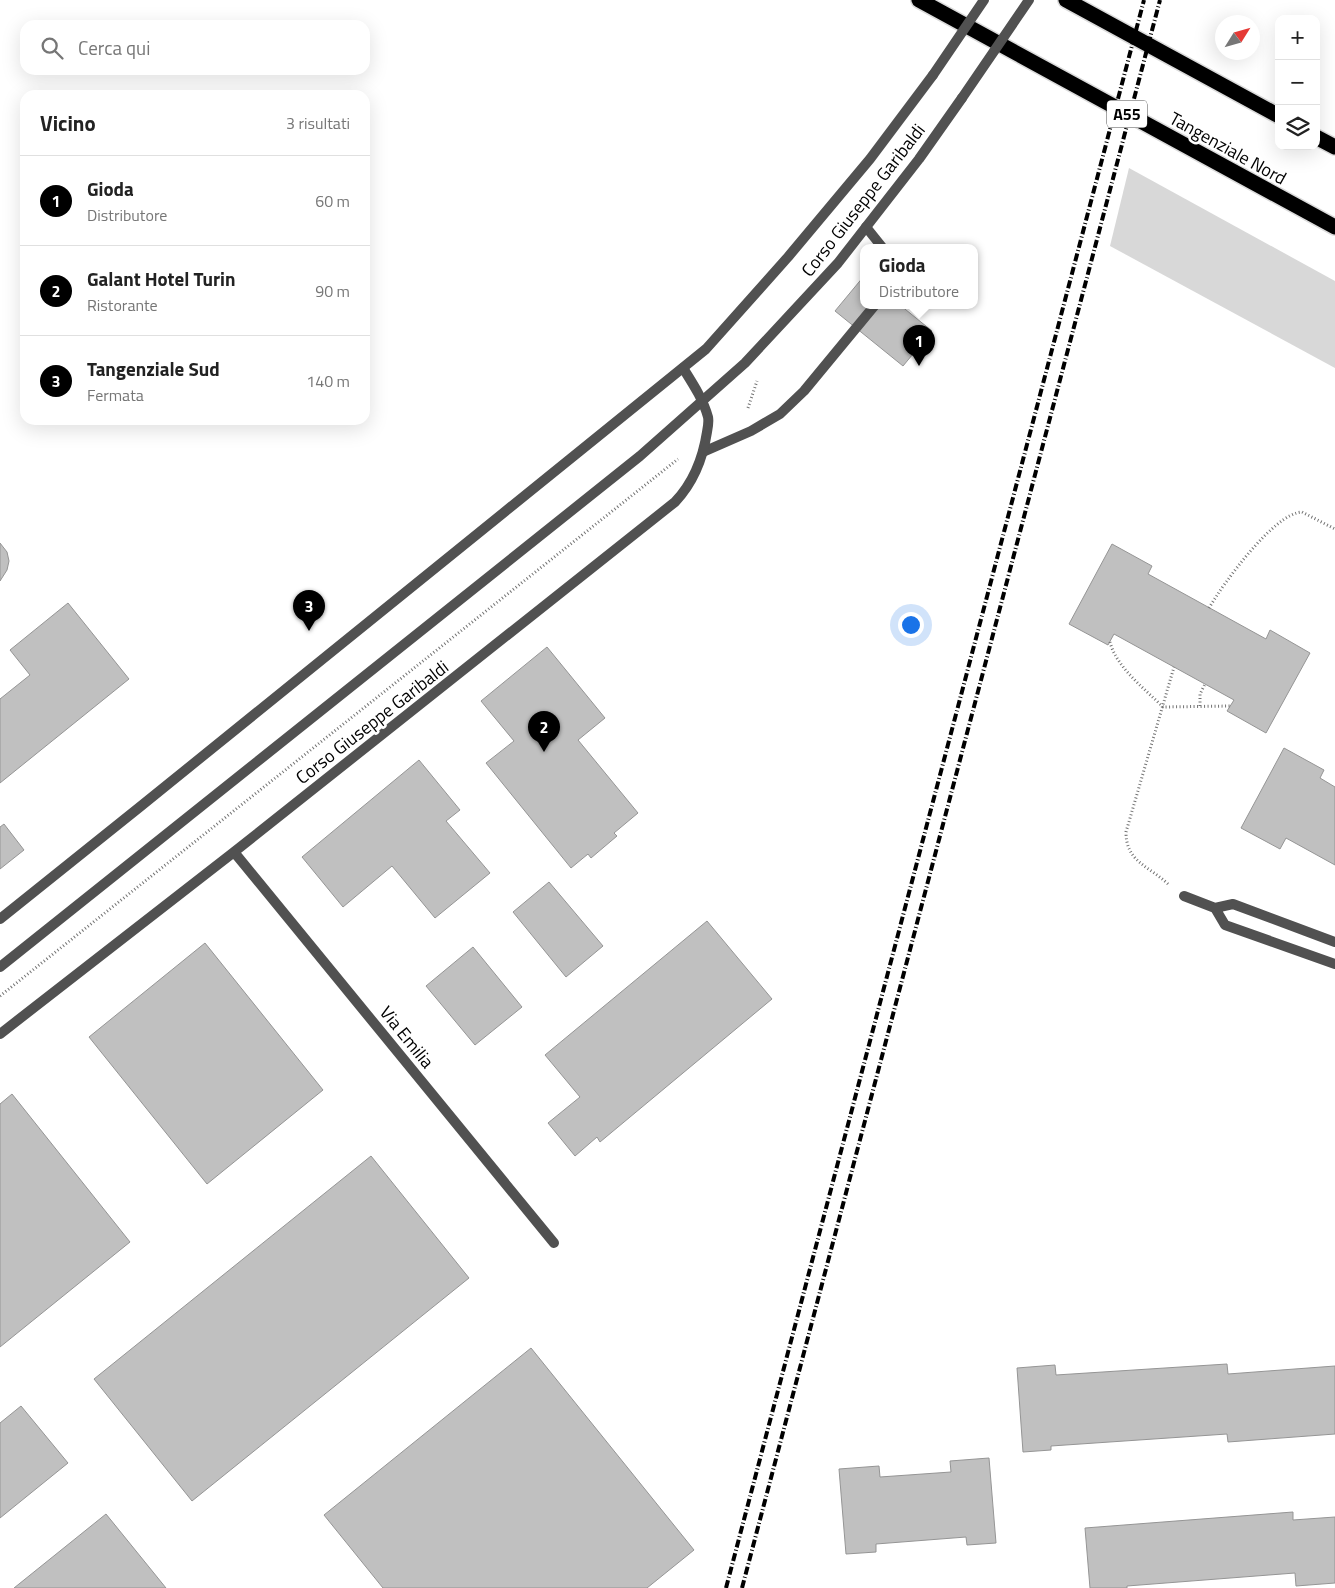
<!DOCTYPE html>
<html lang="it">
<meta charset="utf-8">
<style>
:root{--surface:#fff;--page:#f2f2f2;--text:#222;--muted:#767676;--line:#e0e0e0;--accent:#000}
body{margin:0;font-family:"Titillium Web",sans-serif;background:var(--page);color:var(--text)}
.controls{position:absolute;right:15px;top:15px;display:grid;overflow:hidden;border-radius:10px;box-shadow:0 5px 20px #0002}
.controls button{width:45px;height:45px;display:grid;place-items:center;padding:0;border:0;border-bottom:1px solid var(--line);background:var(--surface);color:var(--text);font:25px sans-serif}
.compass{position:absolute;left:1215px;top:15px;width:45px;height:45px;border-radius:50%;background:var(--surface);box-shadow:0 5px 20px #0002;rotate:53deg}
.you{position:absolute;left:910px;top:624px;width:18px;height:18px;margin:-12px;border:4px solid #fff;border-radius:50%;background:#1a73e8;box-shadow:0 0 0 8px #1a73e833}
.badge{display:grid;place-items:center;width:32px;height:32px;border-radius:50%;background:var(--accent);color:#fff;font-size:16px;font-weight:700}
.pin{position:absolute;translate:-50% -41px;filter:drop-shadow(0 1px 2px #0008)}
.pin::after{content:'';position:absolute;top:26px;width:18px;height:15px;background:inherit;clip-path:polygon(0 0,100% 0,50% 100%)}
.popup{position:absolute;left:860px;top:244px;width:118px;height:65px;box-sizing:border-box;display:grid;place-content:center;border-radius:10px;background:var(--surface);filter:drop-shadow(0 1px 4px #0005);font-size:16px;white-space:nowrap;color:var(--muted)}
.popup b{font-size:19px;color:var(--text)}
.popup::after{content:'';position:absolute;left:50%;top:100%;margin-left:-10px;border:10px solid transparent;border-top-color:var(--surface)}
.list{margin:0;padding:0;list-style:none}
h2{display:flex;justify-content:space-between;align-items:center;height:65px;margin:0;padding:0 20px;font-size:21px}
h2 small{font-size:16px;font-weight:400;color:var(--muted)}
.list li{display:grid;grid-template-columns:32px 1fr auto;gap:15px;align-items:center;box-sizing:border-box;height:90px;padding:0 20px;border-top:1px solid var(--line)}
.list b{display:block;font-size:19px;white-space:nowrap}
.list p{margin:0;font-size:16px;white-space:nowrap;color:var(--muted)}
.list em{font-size:16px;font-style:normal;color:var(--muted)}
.icon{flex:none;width:28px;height:28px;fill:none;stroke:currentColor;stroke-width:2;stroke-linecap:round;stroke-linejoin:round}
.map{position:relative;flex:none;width:1335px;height:1588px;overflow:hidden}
.search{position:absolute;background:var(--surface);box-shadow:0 5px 20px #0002;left:20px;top:20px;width:350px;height:55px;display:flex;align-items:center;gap:12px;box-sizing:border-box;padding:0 18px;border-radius:15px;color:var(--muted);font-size:19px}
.panel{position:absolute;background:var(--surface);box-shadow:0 5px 20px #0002;left:20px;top:90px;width:350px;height:335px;border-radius:15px}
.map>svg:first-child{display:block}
.green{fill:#d8d8d8}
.building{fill:#c0c0c0;stroke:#959595}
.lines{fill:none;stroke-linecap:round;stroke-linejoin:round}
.motorway-casing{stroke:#dbdbdb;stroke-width:18}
.path{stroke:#737373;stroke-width:3;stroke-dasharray:1 2.5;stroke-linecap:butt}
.service{stroke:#515151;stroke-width:10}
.minor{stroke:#515151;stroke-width:10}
.tertiary{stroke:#515151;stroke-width:10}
.motorway{stroke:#000;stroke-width:15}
.rail{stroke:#000;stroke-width:4;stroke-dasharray:8 2.5 1 2.5;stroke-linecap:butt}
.tertiary-bridge{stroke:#515151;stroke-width:10}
.labels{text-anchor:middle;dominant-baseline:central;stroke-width:5;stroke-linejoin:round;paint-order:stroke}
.shield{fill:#fff;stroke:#4c4c4c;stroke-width:1}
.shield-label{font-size:16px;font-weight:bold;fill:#000}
.street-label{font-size:18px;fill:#000;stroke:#fff}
</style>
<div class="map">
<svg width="1335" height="1588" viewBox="0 0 1335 1588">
<rect width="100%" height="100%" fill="#fff"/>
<path class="green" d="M1129 168 1335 281V368L1110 246Z"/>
<path class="building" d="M864 276V305H900L932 331 903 366 835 311Z
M0 543 7 552 9 561 7 570 0 581Z
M1112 544 1152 566 1148 574 1266 639 1270 630 1310 653 1266 733 1227 711 1234 700 1114 634 1108 645 1069 624Z
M68 603 129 679 0 783V699L30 675 10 650Z
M547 647 605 718 578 740 638 813 614 833 617 836 591 858 588 854 571 868 486 763 514 741 481 701Z
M1284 748 1324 770 1320 778 1335 787V865L1286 838 1280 849 1241 828Z
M419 760 460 810 446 821 490 873 435 918 392 866 343 907 302 857Z
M4 824 24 850 0 869V827Z
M549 882 603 946 566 977 513 912Z
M707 921 772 999 600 1142 597 1137 575 1156 548 1123 580 1097 545 1055Z
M205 943 323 1090 207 1184 89 1037Z
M473 947 522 1007 475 1045 426 986Z
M12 1094 130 1242 0 1347V1104Z
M371 1156 469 1278 192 1501 94 1379Z
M531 1348 694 1550 647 1588H383L324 1515Z
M1227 1364 1228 1374 1335 1366V1434L1228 1442 1227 1434 1051 1446V1450L1023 1452 1017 1368 1055 1365 1056 1375Z
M21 1406 68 1463 0 1518V1423Z
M989 1458 996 1543 967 1545 966 1537 876 1544V1552L846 1554 839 1469 879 1466 880 1477 951 1472 950 1461Z
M1293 1512V1520L1335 1517V1583L1296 1586 1295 1573 1127 1586V1588H1090L1085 1528Z
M106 1514 166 1588H14Z"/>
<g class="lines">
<defs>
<path id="motorway" d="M919 0 1335 227
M1066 0 1279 116
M1316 137 1335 147"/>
</defs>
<use href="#motorway" class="motorway-casing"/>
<path class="path" d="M748 408 757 381
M1209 608C1223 584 1274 513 1302 512L1335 529
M1110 642C1116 667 1145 689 1163 707L1230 706
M1200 706V694L1205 684
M1168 884C1149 866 1126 862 1126 832L1174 667
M0 996 678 459"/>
<path class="service" d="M866 227 882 247
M703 452 751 431 780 414 804 391 875 305
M1184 896 1215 908
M1335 942 1233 904 1215 908 1225 925 1335 964"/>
<path class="minor" d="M234 852 554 1243
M0 1034 234 852 675 502C693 483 703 458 707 432 708 427 709 422 708 417 703 399 693 384 683 368"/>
<path class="tertiary" d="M0 919 141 806 706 349 788 257 870 159 933 75
M0 967 640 456 745 363 838 263 919 159 962 98"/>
<use href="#motorway" class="motorway"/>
<path class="rail" d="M726 1588 1144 0
M742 1588 1160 0"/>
<path class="tertiary-bridge" d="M933 75 984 0
M962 98 1029 0"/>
</g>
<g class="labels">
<rect class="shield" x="1107" y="100.5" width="40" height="27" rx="4"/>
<g class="shield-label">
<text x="1127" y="114">A55</text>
</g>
<g class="street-label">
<text transform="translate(1228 148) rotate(29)">Tangenziale Nord</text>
<text transform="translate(863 200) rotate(-52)">Corso Giuseppe Garibaldi</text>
<text transform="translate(372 722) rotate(-38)">Corso Giuseppe Garibaldi</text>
<text transform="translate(407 1037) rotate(51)">Via Emilia</text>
</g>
</g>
</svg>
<div class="controls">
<button>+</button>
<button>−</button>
<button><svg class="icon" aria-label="layers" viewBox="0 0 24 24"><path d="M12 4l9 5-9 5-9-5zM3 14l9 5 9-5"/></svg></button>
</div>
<svg class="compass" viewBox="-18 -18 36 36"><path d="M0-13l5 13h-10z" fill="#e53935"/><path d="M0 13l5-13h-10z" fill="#767676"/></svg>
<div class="you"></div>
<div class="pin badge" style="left:919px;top:366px">1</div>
<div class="popup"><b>Gioda</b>Distributore</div>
<div class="pin badge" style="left:544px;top:752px">2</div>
<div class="pin badge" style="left:309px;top:631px">3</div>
<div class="search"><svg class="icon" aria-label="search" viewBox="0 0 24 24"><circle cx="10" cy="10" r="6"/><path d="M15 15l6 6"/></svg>Cerca qui</div>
<section class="panel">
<h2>Vicino<small>3 risultati</small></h2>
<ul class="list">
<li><span class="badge">1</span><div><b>Gioda</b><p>Distributore</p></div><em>60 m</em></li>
<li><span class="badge">2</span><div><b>Galant Hotel Turin</b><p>Ristorante</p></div><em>90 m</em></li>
<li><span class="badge">3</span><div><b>Tangenziale Sud</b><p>Fermata</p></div><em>140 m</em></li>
</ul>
</section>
</div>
